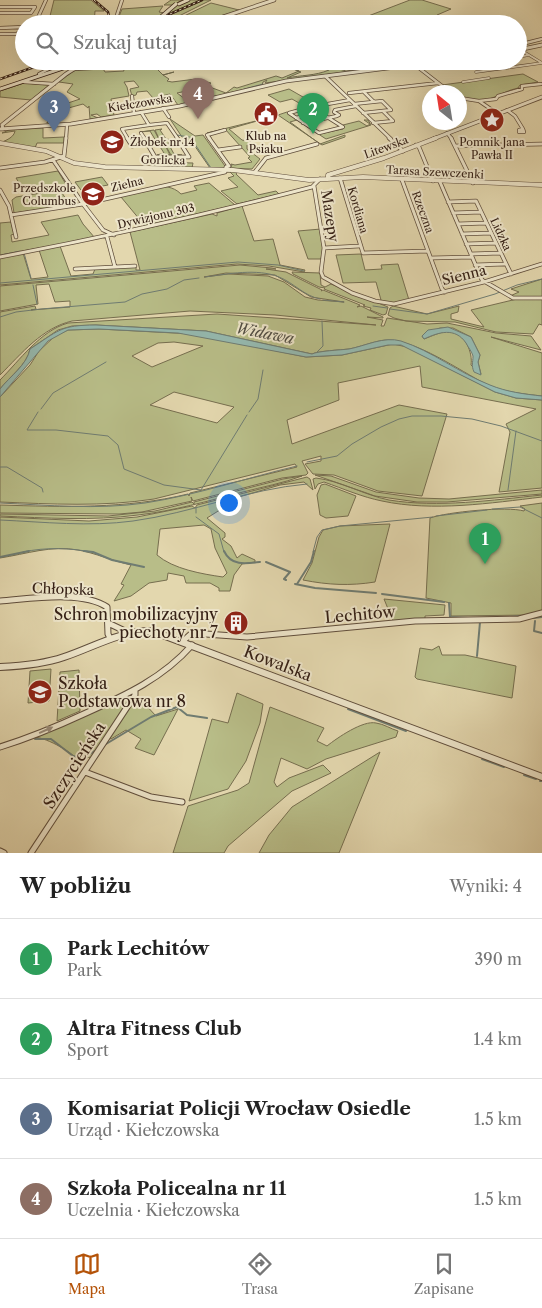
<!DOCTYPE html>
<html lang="pl">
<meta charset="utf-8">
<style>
:root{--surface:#fff;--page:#f2f2f2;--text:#222;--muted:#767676;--line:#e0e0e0;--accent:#b45309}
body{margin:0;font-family:"Libre Caslon Text",serif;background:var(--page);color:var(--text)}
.compass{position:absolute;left:422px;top:85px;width:45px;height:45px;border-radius:50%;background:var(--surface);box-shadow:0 5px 20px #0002;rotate:330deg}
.you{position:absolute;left:228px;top:502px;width:18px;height:18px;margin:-12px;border:4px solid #fff;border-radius:50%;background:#1a73e8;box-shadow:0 0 0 8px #1a73e833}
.badge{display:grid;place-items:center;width:32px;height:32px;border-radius:50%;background:var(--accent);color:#fff;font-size:16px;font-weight:700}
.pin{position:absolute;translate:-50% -41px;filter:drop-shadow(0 1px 2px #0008)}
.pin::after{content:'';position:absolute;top:26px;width:18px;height:15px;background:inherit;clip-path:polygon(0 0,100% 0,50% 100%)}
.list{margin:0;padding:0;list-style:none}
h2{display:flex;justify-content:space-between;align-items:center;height:65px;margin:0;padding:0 20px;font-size:21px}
h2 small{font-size:16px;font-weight:400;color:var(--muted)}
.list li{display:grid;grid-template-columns:32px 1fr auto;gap:15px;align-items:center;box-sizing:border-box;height:80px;padding:0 20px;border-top:1px solid var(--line)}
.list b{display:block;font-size:19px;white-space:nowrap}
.list p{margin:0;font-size:16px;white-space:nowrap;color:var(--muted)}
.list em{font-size:16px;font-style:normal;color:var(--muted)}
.icon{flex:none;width:28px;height:28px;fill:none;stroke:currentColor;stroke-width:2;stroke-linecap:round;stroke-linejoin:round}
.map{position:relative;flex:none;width:542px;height:853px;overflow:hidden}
.search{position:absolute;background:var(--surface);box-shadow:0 5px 20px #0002;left:15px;right:15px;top:15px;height:55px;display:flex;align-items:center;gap:12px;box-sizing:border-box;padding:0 18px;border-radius:28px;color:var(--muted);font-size:19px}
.sheet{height:385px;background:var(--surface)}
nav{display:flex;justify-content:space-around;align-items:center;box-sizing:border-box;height:70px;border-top:1px solid var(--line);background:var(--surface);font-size:14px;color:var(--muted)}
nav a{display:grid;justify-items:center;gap:2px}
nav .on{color:var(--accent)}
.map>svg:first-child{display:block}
.green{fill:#b8bd88;stroke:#766e4f;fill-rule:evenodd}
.water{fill:#95b9af;stroke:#6f7c72}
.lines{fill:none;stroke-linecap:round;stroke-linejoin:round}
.stream-far1{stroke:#6f7c72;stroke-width:1}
.stream{stroke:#6f7c72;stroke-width:2}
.pedestrian-casing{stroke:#604e3c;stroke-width:3}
.minor-far2-casing{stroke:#604e3c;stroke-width:4}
.minor-far1-casing{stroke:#604e3c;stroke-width:4.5}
.minor-casing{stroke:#604e3c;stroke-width:7}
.tertiary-far2-casing{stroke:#604e3c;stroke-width:4.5}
.tertiary-far1-casing{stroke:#604e3c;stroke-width:5}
.tertiary-casing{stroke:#604e3c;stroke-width:8}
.secondary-casing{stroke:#352016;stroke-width:4.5}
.pedestrian{stroke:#ede5ca;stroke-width:2}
.minor-far2{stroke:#ede5ca;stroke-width:2.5}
.minor-far1{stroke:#ede5ca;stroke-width:3}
.minor{stroke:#ede5ca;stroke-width:5}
.tertiary-far2{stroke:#ede5ca;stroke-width:3}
.tertiary-far1{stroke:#ede5ca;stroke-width:4}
.tertiary{stroke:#ede5ca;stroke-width:6}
.secondary{stroke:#ede5ca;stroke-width:3}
.rail-casing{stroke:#352016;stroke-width:2.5}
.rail{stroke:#ede5ca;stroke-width:1;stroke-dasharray:2.5;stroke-linecap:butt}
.secondary-bridge-casing{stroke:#352016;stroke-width:4.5;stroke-linecap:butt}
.secondary-bridge{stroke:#ede5ca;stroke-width:3}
.oneway{fill:#9a8c79}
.labels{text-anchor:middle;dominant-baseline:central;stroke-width:4;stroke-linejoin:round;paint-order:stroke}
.far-street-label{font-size:11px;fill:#352016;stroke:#ede5ca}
.far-poi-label{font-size:11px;fill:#352016;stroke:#ede5ca}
.street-label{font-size:14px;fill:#352016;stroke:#ede5ca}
.water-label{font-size:15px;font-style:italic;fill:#524e44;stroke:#ede5ca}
.near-poi-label{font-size:16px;fill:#352016;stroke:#ede5ca;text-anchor:end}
.near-street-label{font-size:16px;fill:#352016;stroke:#ede5ca}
</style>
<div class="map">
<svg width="542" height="853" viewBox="0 0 542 853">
<rect width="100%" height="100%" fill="#e3d7ae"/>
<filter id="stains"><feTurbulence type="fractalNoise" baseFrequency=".004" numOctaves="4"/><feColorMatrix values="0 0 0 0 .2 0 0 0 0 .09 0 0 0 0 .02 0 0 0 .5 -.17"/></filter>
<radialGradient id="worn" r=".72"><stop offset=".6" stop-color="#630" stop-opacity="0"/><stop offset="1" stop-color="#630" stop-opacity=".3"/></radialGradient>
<path class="green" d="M54 0H91L104 11H95L94 24H48Z
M171 0H182L175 4H181L189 0H201L145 24 140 23 146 19H118L122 9 163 6 159 12 165 13 175 5H164Z
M204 0H211L175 18H180L211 3 239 10 208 20 173 19 149 24Z
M410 0H422L451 9 437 15 444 20 433 24 356 23 363 18Z
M130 61H152L157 66 161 68 158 70 163 75 174 72 163 75 169 79 167 81 172 82 196 79 211 83 207 86 226 93 234 87 237 88 276 76 282 78 299 71 277 63 301 72 287 78C301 75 315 76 329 70L304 61C316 61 322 65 333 61L326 65 346 71 402 63 401 61 410 63 265 83 267 80 263 82 262 85 204 99 203 98 212 95 201 88 177 93 188 101 200 99 181 104 178 105 170 94 153 98 147 91 137 92 136 95 132 96 130 89 139 87 134 81 124 82 127 87 129 96 111 99 114 115 101 117 97 114 91 115 98 118 90 119 89 106 88 108 83 104 54 112 47 123 51 113 65 108 62 105 80 99 67 92 73 84 59 82 72 72 88 64 93 68 102 67 105 72 124 71 123 68 133 67 129 64 124 65 125 67H123L118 64 132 62 118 63Z
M523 74 538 82 520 85 518 88C508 90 500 95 492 98 482 103 470 99 460 97V92H451L442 85Z
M24 83 49 85 31 100 0 97V91Z
M289 89 303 97 319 95 323 99 313 101 318 104 306 107 292 99 280 102 268 95Z
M287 112 319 134 343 129 345 127 343 125 359 121 367 126 370 124 364 120H368L371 125 368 126 326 139 297 120 290 122 320 144 345 135V137L322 145 278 115Z
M170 119 195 136 203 135 225 166 223 168 155 167 152 162 193 163 192 168H210L192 142 182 137Z
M264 119 229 129 242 140 251 142 252 145H247V149L260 159 252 169 228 168 232 166 231 164 235 165 252 162 248 158 250 157 225 129 207 133Z
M43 128V138L64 137V143H37L35 148 2 142C7 140 14 137 15 131L2 133 9 130Z
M162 129 160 130 166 139 173 140 174 142 168 143 174 154 182 155H171L164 143 170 155H157L164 153 157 142 150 143 156 141 150 131 140 132 154 130 161 143 155 130Z
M58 171 67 186C56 193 39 193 26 194L16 178Z
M227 171H238L236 174 258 195 276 191 279 194 237 204 221 191 238 187 228 178 234 176 230 172H225Z
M102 177 108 185 81 190 75 182Z
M209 183 235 205 145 226 121 197C140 192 165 178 181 194L197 190 194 186Z
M60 190 70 205 14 213 12 200 16 197Z
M242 206 254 241 273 239 280 265 305 270 304 272 269 266 237 264 0 285V257L23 253 31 279 48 277 39 250 60 246 71 276 93 274 95 269 136 267V270H140L130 232 212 214 217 216V213Z
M78 215 83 224 95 238 0 255V223L11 222 14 234 11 235 12 242 49 235 41 222Z
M321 229 323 250 321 259H308L298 231Z
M361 254 365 270 382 269 381 265 398 264 409 300 393 303 379 301 381 300 376 282 343 283 336 255Z
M240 265 272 268 276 269H266L286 272 322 290 321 291 323 290 360 305 357 307 361 306 383 317V318L367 317 383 320 381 326H384L387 318 427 324 447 323 496 333 531 336 541 350 491 337 542 353V396C523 394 504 392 486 384 460 371 415 339 386 340 374 341 361 347 349 349 340 350 318 351 312 354L206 331 96 325 72 326 58 330 30 349C27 365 10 376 0 389V380C20 360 40 331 68 323L217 314 376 325 275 315 190 311 72 321C42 328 22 353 0 375V312L35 306 36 309 31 310 70 307V301L55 302 49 284 36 285 38 304 0 311V286ZM226 273 275 275 311 297 344 302 318 300 305 297 284 282 268 276 228 274 204 277ZM440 328H453L471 337 480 355 478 362 481 374 471 365C473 353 465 333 451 331 442 331 432 336 424 339L422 336Z
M292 272 320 273 321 285 325 287 331 284 388 307 386 314 383 315 370 310 371 308 363 306 365 305 324 289 325 288 319 287 293 274Z
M542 279V297L513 298 510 296 519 292 511 289Z
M517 299H542V325L539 324 533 334 496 332 455 322 406 321 394 318 388 315 390 308 393 306 427 314 459 306 458 312 451 314V319L484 327 471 310Z
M99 329 193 334 306 357 342 355 393 344 407 347 495 392 516 398 542 400V488L499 492 510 432 506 424 536 409 422 387 420 366 338 383 339 400 287 420 292 444 399 405 447 414 422 496 378 491 334 475 313 474 305 464 321 461V456L302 461 308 473 306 475 282 478 193 501 191 497 192 501 142 512 119 514 0 513V505C64 507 126 509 188 494L189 496 190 493 297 467 295 464 154 499C103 507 51 504 0 502V397L30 365 39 351 55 336 68 330ZM174 342 203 346 152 367 132 356 158 343ZM174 392 234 407 233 408 217 423 150 405Z
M315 475 331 476 376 492 419 498 449 499 542 490V494L447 502H417L375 496Z
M302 476C284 483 262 487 243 492 208 501 173 511 138 515 92 521 46 518 0 516V514L108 516 155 511 192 502 194 504V502L283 479Z
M307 477 310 479 313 490 304 482 280 485 232 499 234 501 217 507 223 508 207 518 225 533V537L222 539 231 546 237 558 242 554 255 560V562L242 564 234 575 230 591H219V588L210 583H186L184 576 168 573 167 580 149 583 131 596 114 601 124 585 121 584 131 565C113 561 95 553 78 550 52 545 26 554 0 558V517L89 521 137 517 192 506 195 508 197 505ZM204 525 211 529 215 548 227 573 223 577C202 574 173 569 157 555L160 529Z
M316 478C341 481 364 495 389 500 438 508 493 500 542 495V497C491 503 433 512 382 501 362 497 344 489 324 482L318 484 315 489 313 479Z
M325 484 356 496 348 516 326 518 320 515 317 495 321 485Z
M542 503V612L531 615 451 616V603L426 598 430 518C447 512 507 506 524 511L525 509 520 506Z
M390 524 375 582C350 586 328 585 303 580L312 563 319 537 323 530 340 526Z
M384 599 445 605 444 615 425 616V619L393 621Z
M439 646 442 655H465L516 666 512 698 417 679 415 677 420 648 432 650Z
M51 669 49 701 28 703 30 671Z
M79 670 80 711 57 721 60 672Z
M237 693 263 704 260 723 246 761 228 789 189 801 212 719 228 723Z
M127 697 130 700 92 758 88 757 82 764C74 753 48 738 34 737Z
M133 700 143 702 156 716 178 709 154 755 135 748 141 739 126 730 111 739 109 738Z
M270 707 324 728 317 741 327 746C337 738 363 720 376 723 384 724 391 729 398 731L396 737 326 759 307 769 281 758 274 782 277 787 289 778 323 765 331 773 292 791 228 846 224 853H173L188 806 238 790 249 783Z
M380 752 339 853H259L269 835 292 807Z"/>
<path class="water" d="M96 325 206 331 312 354C318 351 340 350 349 349 365 346 384 336 401 341 432 351 459 373 490 385 507 392 524 394 542 396V400L516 398 495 392 401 345H388L342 355 306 357 178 333 99 329 68 330 48 341 0 397V389C10 376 27 365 30 349 58 331 60 325 96 325Z
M448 327 471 337 480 355 478 362 481 375 474 372C471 365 473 363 473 356 472 352 468 347 466 343 455 327 439 332 424 339L422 336 428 330Z"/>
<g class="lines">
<path class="stream-far1" d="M244 89 263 84
M177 135 189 137
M190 137 211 168
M24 253 31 278
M1 255 20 251
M205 277C228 274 257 268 279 277 294 283 304 296 320 299
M0 283 238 262 278 265 304 271
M33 285 37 304
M323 300 344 302
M373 306 387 308
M390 309 427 314 495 294 517 285 542 279
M0 317 16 312 41 309 125 302 142 294 167 289 184 280 199 278
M317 352 323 346 322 321
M41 409 53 393 106 362
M38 412 27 430H56L108 436 118 445 124 469 164 485 201 490 247 415
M249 412 258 399 263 370
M307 462 337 456 352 444 381 427 399 419 412 416H441L472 419 501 426 542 441
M0 467H7L42 488 43 492
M508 490 516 431
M0 503C48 505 97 510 145 503 197 495 246 478 297 466
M196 508V513
M492 509 520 507 542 518
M436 516 487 510
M196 517 219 534 224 552
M0 520C44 522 89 527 133 521 192 513 248 489 307 484
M23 552C46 547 69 548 92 552
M313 552 317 537 322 530 340 526 433 517"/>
<path class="stream" d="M84 551 93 552 112 560 144 567
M224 551C231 566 245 564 260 562
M0 557 29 551
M266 562 290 572 284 579 286 580
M295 584 315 588 376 593
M297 584 311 562 314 551
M382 594 444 602
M449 603 450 617 468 618
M509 617 520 616
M533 618 542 617
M535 621 534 631 542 633
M477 656 480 622
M348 709 406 731
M35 739H51L73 756 81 758 97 750
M106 744 151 717 177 707 187 715 207 718
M482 759 504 767
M524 775 536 779
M540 781H542"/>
<defs>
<path id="pedestrian" d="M524 52 542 63
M518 57 529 55
M467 64 494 61
M476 72 542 63
M463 82 489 78"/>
<path id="minor-far2" d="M0 7H35L31 13H0
M35 24 46 0
M114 24 122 0
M160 24 186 19 208 22
M0 28 24 27
M0 34H17L20 31V27
M518 45 542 39
M59 64 74 63
M415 65 450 92
M74 69 93 68
M39 74 64 61
M325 76 391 139
M24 82 54 84
M364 92 374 102
M349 93 438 83
M132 96 134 113
M460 98 479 101 498 114
M479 101 496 99 498 96 522 89V86L541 84
M354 104 382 101 391 110 363 113
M311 107 343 127 319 133 289 113Z
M311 107 350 100
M163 108 169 117
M507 110 515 116 523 129
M141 112 149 125 167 123 178 139
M296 118 318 112
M303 123 337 116 339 115 334 112 335 110 356 106
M373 123 393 121 383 111
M523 129 524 132H519V130Z
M141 133 145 139
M447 133 452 139
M207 135 225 130
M207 135 210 139
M66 139 67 125
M128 139 122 129 149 125"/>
<path id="minor-far1" d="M127 138 132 146 147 144
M144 138 155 157H189
M177 138 189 157
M389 138 403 151
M451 138 473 183
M416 145 419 147 433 181
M455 146 542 144
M218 150 240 147
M53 160 83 204 225 172 226 167 229 166 209 138
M0 168 45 162 64 156 66 138
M255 172 266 158 317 144
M340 178 363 253 428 251
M402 180 442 289 445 292
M440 182 482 280 513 298H542
M314 186 324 248 321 272 323 277 352 293 375 301 394 304 484 282 542 264
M60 189 70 187
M0 190 9 206 16 237
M448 202 476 201 511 274
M453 213 481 212
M11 215 83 204 103 230 114 235
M458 224 486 223
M462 234 491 233
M107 237 115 267
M466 244 496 243
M324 248 359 246
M471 254 500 253
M0 257C105 237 209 214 312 187L320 179
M431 258 472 257
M475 265 505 264
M75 269 135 266"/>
<path id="minor" d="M0 601C29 599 82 590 107 607L108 634 110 638
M108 623 127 632
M183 641 192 633 247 637 415 621 519 619 542 613
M0 747C29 738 58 726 86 713 126 695 163 678 192 645
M85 772 151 797 182 802
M0 851 4 853
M31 853 135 695V691"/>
<path id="tertiary-far2" d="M202 24 274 0
M518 50 542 45
M0 129 71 124 180 106 286 81 443 61
M3 129 2 125 66 74 77 67 94 61
M433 139 542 97"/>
<path id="tertiary-far1" d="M0 143 46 151 74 163 105 167 233 170 309 180 363 177 542 185
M328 179V175L384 158 436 138"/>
<path id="tertiary" d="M0 667C22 666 44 664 64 657 94 647 119 631 152 631L542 777"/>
<path id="secondary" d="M179 4 188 0
M0 89 84 61"/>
</defs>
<use href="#pedestrian" class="pedestrian-casing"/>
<use href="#minor-far2" class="minor-far2-casing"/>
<use href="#minor-far1" class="minor-far1-casing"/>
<use href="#minor" class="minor-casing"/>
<use href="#tertiary-far2" class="tertiary-far2-casing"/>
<use href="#tertiary-far1" class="tertiary-far1-casing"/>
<use href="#tertiary" class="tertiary-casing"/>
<use href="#secondary" class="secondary-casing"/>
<use href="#pedestrian" class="pedestrian"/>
<use href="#minor-far2" class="minor-far2"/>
<use href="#minor-far1" class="minor-far1"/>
<use href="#minor" class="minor"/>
<use href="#tertiary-far2" class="tertiary-far2"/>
<use href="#tertiary-far1" class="tertiary-far1"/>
<use href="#tertiary" class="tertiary"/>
<use href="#secondary" class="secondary"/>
<defs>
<path id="rail" d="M94 0 108 12 111 24
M147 24 202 0
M0 79 51 61"/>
</defs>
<use href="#rail" class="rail-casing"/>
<use href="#rail" class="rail"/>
<defs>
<path id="secondary-bridge" d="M153 24 176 4"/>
</defs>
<use href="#secondary-bridge" class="secondary-bridge-casing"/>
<use href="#secondary-bridge" class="secondary-bridge"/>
</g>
<defs><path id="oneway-solid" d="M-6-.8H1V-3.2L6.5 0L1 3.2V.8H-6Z" transform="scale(1.25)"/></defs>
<use class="oneway" href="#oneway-solid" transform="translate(46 730) rotate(-24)"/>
<defs>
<symbol id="civic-disc" viewBox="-11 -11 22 22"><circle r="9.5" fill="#8f2418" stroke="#ede5ca"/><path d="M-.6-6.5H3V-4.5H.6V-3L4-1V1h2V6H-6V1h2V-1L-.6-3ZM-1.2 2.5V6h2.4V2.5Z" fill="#fff"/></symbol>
<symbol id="sight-disc" viewBox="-11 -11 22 22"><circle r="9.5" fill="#8f2418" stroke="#ede5ca"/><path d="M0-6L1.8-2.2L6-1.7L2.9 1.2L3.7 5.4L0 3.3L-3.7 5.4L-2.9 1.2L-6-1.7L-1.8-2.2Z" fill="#fff"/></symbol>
<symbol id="school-disc" viewBox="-11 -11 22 22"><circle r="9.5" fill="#8f2418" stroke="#ede5ca"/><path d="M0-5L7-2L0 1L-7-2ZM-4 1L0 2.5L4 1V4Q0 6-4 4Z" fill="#fff"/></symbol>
<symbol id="building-disc" viewBox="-11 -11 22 22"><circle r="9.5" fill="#8f2418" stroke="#ede5ca"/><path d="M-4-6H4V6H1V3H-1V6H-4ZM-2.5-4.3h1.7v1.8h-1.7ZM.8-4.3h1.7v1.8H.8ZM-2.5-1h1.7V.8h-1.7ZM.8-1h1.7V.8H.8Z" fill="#fff"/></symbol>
</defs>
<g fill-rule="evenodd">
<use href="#civic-disc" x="252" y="100" width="28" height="28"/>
<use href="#sight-disc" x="478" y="106" width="28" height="28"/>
<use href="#school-disc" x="98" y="128" width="28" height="28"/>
<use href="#school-disc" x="79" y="180" width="28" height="28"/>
<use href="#building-disc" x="222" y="609" width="28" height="28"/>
<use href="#school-disc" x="26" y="678" width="28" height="28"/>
</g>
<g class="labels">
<g class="far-street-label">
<text transform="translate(140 103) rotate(-9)">Kiełczowska</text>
<text transform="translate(386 147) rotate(-20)">Litewska</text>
<text transform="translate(163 160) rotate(1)">Gorlicka</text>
<text transform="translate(435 172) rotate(3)">Tarasa Szewczenki</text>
<text transform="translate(127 184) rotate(-14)">Zielna</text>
<text transform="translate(358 210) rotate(74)">Kordiana</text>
<text transform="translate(423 212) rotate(70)">Rzeczna</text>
<text transform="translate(156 216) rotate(-13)">Dywizjonu 303</text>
<text transform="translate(501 234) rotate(65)">Lidzka</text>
</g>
<g class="far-poi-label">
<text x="266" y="136">Klub na<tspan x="266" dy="13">Psiaku</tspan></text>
<text x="130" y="142" text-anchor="start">Żłobek nr 14</text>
<text x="492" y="142">Pomnik Jana<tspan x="492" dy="13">Pawła II</tspan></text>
<text x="76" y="188" text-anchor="end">Przedszkole<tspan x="76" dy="13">Columbus</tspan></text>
</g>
<g class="street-label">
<text transform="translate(330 216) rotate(81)">Mazepy</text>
<text transform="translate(464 275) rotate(-14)">Sienna</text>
<text transform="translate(63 589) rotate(2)">Chłopska</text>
</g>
<g class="water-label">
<text transform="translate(265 333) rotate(11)">Widawa</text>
</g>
<g class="near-poi-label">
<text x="218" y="614">Schron mobilizacyjny<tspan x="218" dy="18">piechoty nr 7</tspan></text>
<text x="58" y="683" text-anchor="start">Szkoła<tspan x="58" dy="18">Podstawowa nr 8</tspan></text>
</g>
<g class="near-street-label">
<text transform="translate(360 614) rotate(-5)">Lechitów</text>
<text transform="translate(278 663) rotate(21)">Kowalska</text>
<text transform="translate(74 765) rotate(-57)">Szczycieńska</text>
</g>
</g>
<rect width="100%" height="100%" filter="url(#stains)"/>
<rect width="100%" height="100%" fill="url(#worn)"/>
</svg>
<svg class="compass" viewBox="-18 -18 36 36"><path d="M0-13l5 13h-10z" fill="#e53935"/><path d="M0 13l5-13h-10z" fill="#767676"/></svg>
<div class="you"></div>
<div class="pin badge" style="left:485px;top:564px;background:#2e9e5b">1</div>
<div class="pin badge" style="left:313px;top:134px;background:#2e9e5b">2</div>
<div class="pin badge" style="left:54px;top:132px;background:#5c6f8a">3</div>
<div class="pin badge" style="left:198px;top:119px;background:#8d6e63">4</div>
<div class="search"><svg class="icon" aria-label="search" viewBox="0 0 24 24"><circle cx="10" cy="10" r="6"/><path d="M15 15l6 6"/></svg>Szukaj tutaj</div>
</div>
<section class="sheet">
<h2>W pobliżu<small>Wyniki: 4</small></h2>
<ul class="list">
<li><span class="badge" style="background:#2e9e5b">1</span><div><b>Park Lechitów</b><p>Park</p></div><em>390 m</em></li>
<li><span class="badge" style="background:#2e9e5b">2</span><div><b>Altra Fitness Club</b><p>Sport</p></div><em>1.4 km</em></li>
<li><span class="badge" style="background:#5c6f8a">3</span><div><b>Komisariat Policji Wrocław Osiedle</b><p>Urząd · Kiełczowska</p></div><em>1.5 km</em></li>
<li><span class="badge" style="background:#8d6e63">4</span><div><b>Szkoła Policealna nr 11</b><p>Uczelnia · Kiełczowska</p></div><em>1.5 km</em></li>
</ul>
</section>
<nav>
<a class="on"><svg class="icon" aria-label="map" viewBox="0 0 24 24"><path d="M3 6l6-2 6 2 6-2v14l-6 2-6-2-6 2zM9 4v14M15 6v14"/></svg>Mapa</a>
<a><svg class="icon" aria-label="directions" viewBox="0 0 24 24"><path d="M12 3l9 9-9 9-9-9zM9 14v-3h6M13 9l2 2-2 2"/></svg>Trasa</a>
<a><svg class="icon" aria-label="saved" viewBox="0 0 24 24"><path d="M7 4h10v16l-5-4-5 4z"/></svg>Zapisane</a>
</nav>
